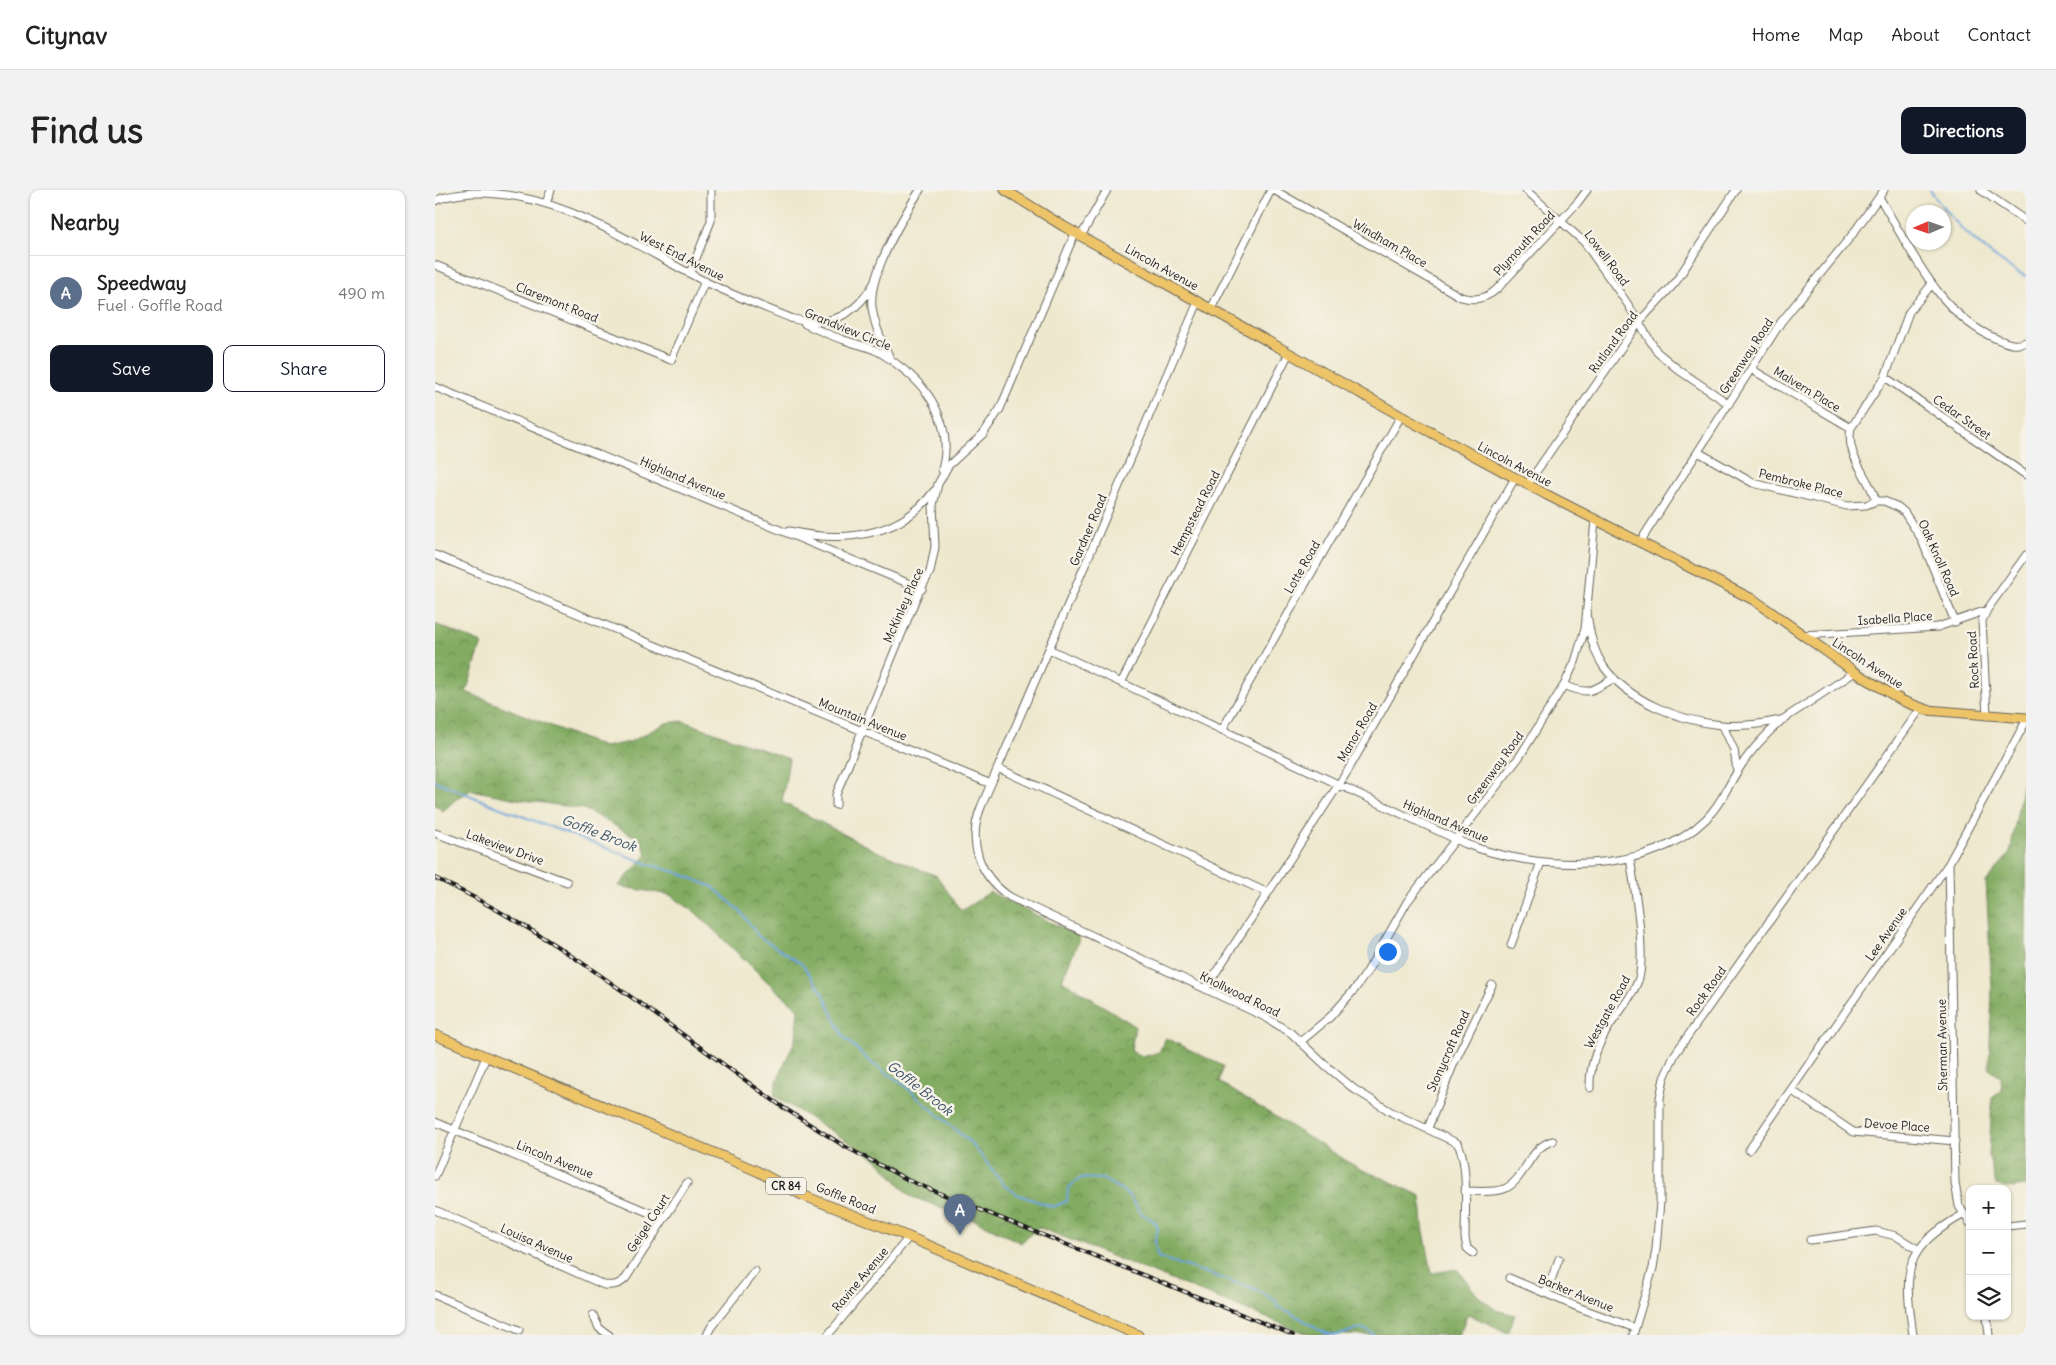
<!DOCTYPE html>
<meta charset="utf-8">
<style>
:root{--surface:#fff;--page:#f2f2f2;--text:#222;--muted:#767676;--line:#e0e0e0;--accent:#111827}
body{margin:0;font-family:Delius,sans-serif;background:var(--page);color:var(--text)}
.controls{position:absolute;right:15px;bottom:15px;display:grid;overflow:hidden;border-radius:10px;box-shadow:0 1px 4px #0004}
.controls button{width:45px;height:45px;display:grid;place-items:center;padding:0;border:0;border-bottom:1px solid var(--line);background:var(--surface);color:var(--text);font:25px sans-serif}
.compass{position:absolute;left:1471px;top:15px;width:45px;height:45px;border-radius:50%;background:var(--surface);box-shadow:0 1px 4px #0004;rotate:268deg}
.you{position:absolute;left:952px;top:761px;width:18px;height:18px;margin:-12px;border:4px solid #fff;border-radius:50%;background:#1a73e8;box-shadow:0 0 0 8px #1a73e833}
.badge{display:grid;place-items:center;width:32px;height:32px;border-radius:50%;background:var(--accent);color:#fff;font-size:16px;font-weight:700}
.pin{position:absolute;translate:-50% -41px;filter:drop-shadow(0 1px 2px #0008)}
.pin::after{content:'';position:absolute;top:26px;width:18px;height:15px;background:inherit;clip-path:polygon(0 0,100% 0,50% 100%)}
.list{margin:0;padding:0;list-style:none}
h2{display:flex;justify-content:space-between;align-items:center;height:65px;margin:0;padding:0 20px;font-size:21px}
h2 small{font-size:16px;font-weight:400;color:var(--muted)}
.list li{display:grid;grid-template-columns:32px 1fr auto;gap:15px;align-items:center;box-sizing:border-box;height:75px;padding:0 20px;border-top:1px solid var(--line)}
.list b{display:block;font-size:19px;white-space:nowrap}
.list p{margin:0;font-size:16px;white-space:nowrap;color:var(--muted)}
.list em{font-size:16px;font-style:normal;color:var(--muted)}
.actions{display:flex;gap:10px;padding:15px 20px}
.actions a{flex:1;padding:11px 0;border:1px solid var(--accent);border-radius:10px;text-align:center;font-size:18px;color:var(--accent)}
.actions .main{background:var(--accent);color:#fff}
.icon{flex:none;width:28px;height:28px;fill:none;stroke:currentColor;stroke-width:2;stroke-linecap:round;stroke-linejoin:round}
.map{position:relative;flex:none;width:1591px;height:1145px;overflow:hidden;border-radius:10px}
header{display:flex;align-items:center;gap:30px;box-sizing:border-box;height:70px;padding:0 25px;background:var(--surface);border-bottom:1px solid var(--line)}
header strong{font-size:24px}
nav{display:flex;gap:28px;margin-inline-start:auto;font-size:18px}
.intro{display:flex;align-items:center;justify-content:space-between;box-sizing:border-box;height:120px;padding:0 30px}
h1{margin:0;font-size:35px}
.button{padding:12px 22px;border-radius:10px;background:var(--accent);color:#fff;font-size:18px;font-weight:700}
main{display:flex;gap:30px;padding:0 30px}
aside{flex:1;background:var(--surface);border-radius:10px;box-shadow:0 1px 4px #0004}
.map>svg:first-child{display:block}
.forest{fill:url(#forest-crowns);stroke:#50643f}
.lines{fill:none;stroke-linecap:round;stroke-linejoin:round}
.stream{stroke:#6da5dc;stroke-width:2}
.minor-casing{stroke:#66635a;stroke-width:9}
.major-casing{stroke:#66635a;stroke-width:11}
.minor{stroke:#fff;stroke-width:7}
.major{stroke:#eec469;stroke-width:9}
.rail-casing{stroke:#1c1c1c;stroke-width:4}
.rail{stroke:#f7f3e8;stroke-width:2;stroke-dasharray:5.5;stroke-linecap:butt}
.labels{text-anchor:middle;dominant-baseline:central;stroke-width:5;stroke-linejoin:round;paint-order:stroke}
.shield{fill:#f7f3e8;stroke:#5e5c59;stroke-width:1}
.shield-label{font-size:11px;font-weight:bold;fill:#1c1c1c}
.street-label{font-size:12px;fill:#1c1c1c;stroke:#f7f3e8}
.water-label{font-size:14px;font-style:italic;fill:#3c5369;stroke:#f7f3e8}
</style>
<header>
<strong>Citynav</strong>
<nav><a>Home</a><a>Map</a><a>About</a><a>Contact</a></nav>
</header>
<div class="intro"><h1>Find us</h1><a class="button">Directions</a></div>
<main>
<aside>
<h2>Nearby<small></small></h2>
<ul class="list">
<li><span class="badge" style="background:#5c6f8a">A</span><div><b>Speedway</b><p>Fuel · Goffle Road</p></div><em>490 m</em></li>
</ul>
<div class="actions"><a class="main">Save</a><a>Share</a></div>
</aside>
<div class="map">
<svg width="1591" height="1145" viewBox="0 0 1591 1145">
<defs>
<pattern id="forest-crowns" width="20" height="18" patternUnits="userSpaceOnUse" patternTransform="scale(1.25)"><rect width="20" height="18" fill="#83ac62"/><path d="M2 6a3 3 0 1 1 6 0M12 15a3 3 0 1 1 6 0" fill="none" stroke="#6a8b50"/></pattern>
</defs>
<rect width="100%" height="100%" fill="#f7f3e8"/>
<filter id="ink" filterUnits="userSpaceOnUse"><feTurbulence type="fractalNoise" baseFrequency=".02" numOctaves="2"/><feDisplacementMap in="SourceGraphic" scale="10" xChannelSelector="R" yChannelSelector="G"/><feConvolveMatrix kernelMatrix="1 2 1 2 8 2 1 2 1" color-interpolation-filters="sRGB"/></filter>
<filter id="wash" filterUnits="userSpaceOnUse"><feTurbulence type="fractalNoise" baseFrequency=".0096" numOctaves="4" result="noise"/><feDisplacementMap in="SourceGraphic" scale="20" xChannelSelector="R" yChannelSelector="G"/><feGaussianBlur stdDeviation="1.12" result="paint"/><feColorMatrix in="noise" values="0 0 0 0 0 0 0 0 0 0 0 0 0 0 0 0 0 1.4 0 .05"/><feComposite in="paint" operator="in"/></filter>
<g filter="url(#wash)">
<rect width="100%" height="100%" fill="#eee8ce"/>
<path class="forest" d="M0 434 47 453 31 502 169 557 195 552 231 533 248 531 354 569 347 612 439 660 502 686 526 721 555 702 645 747 627 790 700 836 696 861 708 867 724 862 731 848 788 876 784 892 925 979 948 988 986 1006 988 1036 997 1083 1022 1079 1043 1106 1061 1120 1080 1125 1073 1143 1033 1124 1024 1145H875L603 1037 586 1053 540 1030 475 1006 443 970 339 906 342 891 361 848 364 819 338 797 260 722 235 705 183 696 212 665 206 650 149 619 82 609 36 600 20 610 8 621 0 615Z
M1589 585 1591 586V996L1578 998 1561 995 1554 967 1557 908 1567 901 1566 887 1554 879 1557 799 1551 692 1575 663Z"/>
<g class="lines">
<path class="stream" d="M1495 0C1515 29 1536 49 1564 70 1573 76 1581 83 1591 86
M0 591 63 617 216 675 241 682 278 697 306 722 323 746 367 774 388 803 408 846 435 872 465 892 537 954 570 996 584 1005 618 1017 632 1011 633 999 639 993 646 988 668 989 688 1001 696 1008 705 1022 720 1032 723 1039C718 1050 720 1056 723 1067L820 1099 841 1111 842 1117C848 1119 855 1121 860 1125 873 1132 886 1145 903 1145 922 1142 919 1132 940 1145"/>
</g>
</g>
<g filter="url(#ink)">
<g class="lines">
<defs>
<path id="minor" d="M839 0 1026 107C1040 111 1051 109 1062 99L1143 12 1152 0
M1091 0 1149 52 1192 113 1222 162 1245 181 1294 214
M1546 0 1591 31
M1444 7C1475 57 1504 126 1562 149 1572 153 1581 157 1591 152
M0 11C9 6 26 4 37 3 123 0 198 55 271 92 299 106 329 117 358 129 395 138 421 125 439 93
M111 13 116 0
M646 46 672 0
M0 75 236 170 270 91
M255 83 276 31V0
M763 112 546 617C532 652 544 686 575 707L830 827 856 843 889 874 919 899 958 923 1022 953C1034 969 1030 1026 1030 1048L1032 1058 1038 1063
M776 119 836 0
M370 134C383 140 396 146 409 150 420 154 432 156 442 161 452 166 459 172 468 179 499 203 518 240 507 280
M455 168C447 152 439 135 437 117 433 85 468 27 485 0
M1316 179 1416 238
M1450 187 1591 285
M0 197 487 399
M1263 262 1318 293 1412 316 1431 315 1441 311H1449L1463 317 1469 322 1486 348 1520 432
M1092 295 1204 132 1240 93 1301 0
M1441 311C1434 286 1410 266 1416 238L1450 187 1474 122 1497 94
M354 341C406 353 465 348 499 301
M1205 352 1346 132 1417 45 1449 0
M0 365 556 594
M1153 430C1155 446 1160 464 1169 477 1194 511 1245 531 1286 535 1306 537 1327 534 1346 530
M1368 445 1503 437 1552 420
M614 459 1031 654C1101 681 1213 686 1271 629 1285 615 1292 598 1302 582 1314 562 1330 545 1347 530L1420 482
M686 493 854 163
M1129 495C1154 506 1157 501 1179 488
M1552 526 1547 431 1552 420 1591 365
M1288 536 1299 560 1302 581
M787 540 966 226
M563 578 833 703
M401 615V605L482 406 495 382 500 357 498 315 503 294 513 276 548 244 565 219 640 43
M0 643 132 692
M1514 673 1520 993 1524 1016 1535 1033
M1076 755 1106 672
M770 799 912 582 1080 288
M865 852 895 827 920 799 932 782 972 712 1085 566 1129 495 1140 472 1150 439 1160 330
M1155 898C1154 871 1167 845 1183 824 1191 813 1200 801 1204 788 1211 760 1199 696 1195 667
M1356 900 1418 942 1520 951
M0 932 229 1029
M993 938 1019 873 1057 795
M1314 960 1514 673 1591 531
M0 986 51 867
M1030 1001C1042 1001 1057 1003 1069 999 1091 990 1093 957 1118 951
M0 1020 169 1095C178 1096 185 1095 191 1088L252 993
M1572 1036 1591 1034
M1375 1050 1441 1041 1461 1046 1484 1060
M1074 1088 1145 1118 1200 1138
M1111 1103 1124 1069
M0 1105 84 1140
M158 1125 164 1138 174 1145
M1552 1126 1554 1145
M272 1145 276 1137 320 1081
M393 1145 474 1047
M1198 1145 1218 1078 1221 1059 1225 1011V908L1229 888 1240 864 1486 518
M1478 1145C1469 1080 1467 1059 1529 1024"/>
<path id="major" d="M570 0 628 36 966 226 1112 305 1319 410 1420 482 1468 511 1492 520 1591 528
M0 845 322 981 367 1005 474 1047 703 1145"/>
</defs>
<use href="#minor" class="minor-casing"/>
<use href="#major" class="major-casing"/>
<use href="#minor" class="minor"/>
<use href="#major" class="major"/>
<defs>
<path id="rail" d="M0 688C125 746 237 839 349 918L409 956 473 990 538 1017 858 1145"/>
</defs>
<use href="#rail" class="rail-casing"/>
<use href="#rail" class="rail"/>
</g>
</g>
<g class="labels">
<rect class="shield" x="331" y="987.5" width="40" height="17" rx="4"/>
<g class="shield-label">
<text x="351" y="996">CR 84</text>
</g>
<g class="street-label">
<text transform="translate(955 53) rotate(30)">Windham Place</text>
<text transform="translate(1089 53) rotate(-47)">Plymouth Road</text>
<text transform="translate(247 66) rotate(27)">West End Avenue</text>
<text transform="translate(1172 68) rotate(53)">Lowell Road</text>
<text transform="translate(727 77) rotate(29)">Lincoln Avenue</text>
<text transform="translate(122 112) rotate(22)">Claremont Road</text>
<text transform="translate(413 139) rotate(22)">Grandview Circle</text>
<text transform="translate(1178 152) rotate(-54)">Rutland Road</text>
<text transform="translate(1311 166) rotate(-57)">Greenway Road</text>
<text transform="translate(1372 199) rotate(31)">Malvern Place</text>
<text transform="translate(1527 227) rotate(35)">Cedar Street</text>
<text transform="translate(1080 274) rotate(28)">Lincoln Avenue</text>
<text transform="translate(248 288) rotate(23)">Highland Avenue</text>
<text transform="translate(1366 293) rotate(14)">Pembroke Place</text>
<text transform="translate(760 323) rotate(-63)">Hempstead Road</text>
<text transform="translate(653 340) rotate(-67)">Gardner Road</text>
<text transform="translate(1504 368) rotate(66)">Oak Knoll Road</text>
<text transform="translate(867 377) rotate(-60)">Lotte Road</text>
<text transform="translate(468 415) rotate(-66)">McKinley Place</text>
<text transform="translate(1460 428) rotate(-4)">Isabella Place</text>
<text transform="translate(1538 470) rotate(-93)">Rock Road</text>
<text transform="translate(1433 473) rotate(33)">Lincoln Avenue</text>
<text transform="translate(428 529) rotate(22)">Mountain Avenue</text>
<text transform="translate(922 542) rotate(-60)">Manor Road</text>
<text transform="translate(1060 578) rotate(-54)">Greenway Road</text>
<text transform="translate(1011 631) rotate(23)">Highland Avenue</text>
<text transform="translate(70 657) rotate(20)">Lakeview Drive</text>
<text transform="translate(1451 744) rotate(-55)">Lee Avenue</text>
<text transform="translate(1271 801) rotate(-54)">Rock Road</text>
<text transform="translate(805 804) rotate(26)">Knollwood Road</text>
<text transform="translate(1172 822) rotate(-61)">Westgate Road</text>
<text transform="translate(1507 855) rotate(-91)">Sherman Avenue</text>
<text transform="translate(1013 861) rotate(-66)">Stonycroft Road</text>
<text transform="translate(1462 935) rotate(4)">Devoe Place</text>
<text transform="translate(120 969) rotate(22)">Lincoln Avenue</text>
<text transform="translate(411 1008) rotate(22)">Goffle Road</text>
<text transform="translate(213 1033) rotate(-57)">Geigel Court</text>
<text transform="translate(102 1053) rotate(24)">Louisa Avenue</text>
<text transform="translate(425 1089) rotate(-50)">Ravine Avenue</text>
<text transform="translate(1141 1103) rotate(22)">Barker Avenue</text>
</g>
<g class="water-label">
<text transform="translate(164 643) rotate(21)">Goffle Brook</text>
<text transform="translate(485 898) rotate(38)">Goffle Brook</text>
</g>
</g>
</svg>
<div class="controls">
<button>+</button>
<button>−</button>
<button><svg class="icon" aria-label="layers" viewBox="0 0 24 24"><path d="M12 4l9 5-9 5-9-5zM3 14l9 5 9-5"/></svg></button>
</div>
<svg class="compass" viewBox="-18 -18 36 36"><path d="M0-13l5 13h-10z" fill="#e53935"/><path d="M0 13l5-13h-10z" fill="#767676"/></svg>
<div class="you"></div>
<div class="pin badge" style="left:525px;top:1045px;background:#5c6f8a">A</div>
</div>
</main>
